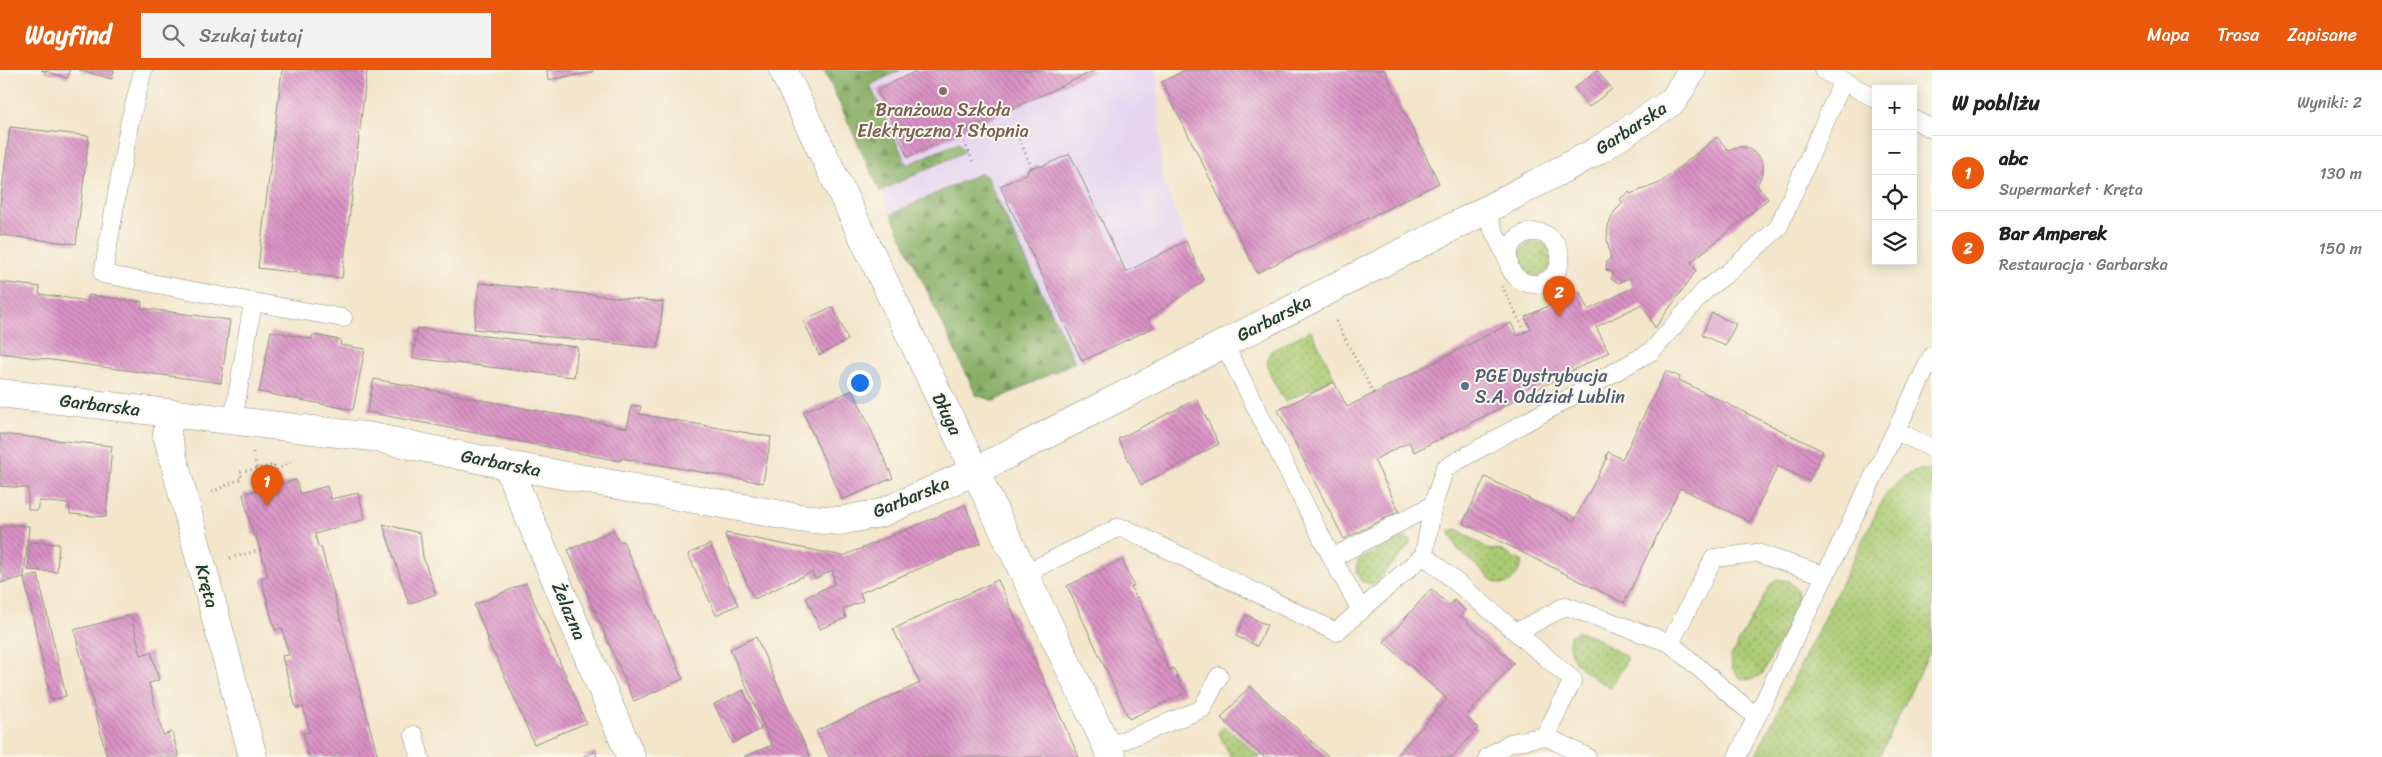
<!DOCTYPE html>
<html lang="pl">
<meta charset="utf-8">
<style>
:root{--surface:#fff;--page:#f2f2f2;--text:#222;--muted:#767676;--line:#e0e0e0;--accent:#ea580c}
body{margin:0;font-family:Sriracha,sans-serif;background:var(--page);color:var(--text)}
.controls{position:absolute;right:15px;top:15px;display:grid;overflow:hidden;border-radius:0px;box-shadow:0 2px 12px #0003}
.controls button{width:45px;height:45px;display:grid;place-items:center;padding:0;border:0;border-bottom:1px solid var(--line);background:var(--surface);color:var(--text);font:25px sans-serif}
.you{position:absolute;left:859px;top:312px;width:18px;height:18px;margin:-12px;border:4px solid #fff;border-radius:50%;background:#1a73e8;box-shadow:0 0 0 8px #1a73e833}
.badge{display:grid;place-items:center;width:32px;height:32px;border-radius:50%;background:var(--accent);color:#fff;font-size:16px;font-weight:700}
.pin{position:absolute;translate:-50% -41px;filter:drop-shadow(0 1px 2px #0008)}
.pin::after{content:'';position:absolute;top:26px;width:18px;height:15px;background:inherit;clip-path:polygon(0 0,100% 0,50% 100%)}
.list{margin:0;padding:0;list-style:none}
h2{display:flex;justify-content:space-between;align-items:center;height:65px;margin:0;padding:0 20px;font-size:21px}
h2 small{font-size:16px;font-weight:400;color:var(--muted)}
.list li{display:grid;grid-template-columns:32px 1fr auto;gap:15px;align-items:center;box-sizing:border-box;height:75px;padding:0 20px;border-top:1px solid var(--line)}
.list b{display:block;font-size:19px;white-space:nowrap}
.list p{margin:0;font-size:16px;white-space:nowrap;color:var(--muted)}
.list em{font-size:16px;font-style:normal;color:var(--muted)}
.icon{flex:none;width:28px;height:28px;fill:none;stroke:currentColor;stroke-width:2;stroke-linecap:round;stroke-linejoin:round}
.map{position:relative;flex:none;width:1932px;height:687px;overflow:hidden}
header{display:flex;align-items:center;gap:30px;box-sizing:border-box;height:70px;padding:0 25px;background:var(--accent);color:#fff}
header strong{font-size:24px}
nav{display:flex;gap:28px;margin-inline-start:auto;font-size:18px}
.search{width:350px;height:45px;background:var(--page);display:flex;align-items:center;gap:12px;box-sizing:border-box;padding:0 18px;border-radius:0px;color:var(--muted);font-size:19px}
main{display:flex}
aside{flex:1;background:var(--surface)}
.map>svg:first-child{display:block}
.built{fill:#e5d3f1}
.grass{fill:url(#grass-dots);stroke:#648454}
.forest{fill:url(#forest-firs);stroke:#53764c}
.building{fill:url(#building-back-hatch)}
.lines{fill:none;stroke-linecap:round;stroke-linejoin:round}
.lane-casing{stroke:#89917f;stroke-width:19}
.street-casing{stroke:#89917f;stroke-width:29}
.path{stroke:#89917f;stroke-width:3;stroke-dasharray:1 4;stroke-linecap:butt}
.lane{stroke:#fff;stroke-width:18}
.street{stroke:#fff;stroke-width:28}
.education-dot{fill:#8d6e63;stroke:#fbf7ec;stroke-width:2}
.service-dot{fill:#5c6f8a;stroke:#fbf7ec;stroke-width:2}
.labels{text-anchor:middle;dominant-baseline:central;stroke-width:4;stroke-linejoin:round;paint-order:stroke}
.education-label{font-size:18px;fill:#785e54;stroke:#fbf7ec}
.street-label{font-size:18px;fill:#1f3d34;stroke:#fbf7ec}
.service-label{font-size:18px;fill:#4e5e75;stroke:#fbf7ec;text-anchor:start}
</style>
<header>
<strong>Wayfind</strong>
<div class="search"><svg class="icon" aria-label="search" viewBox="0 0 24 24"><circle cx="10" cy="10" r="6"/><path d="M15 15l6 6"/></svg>Szukaj tutaj</div>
<nav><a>Mapa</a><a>Trasa</a><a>Zapisane</a></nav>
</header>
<main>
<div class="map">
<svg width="1932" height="687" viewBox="0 0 1932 687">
<defs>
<pattern id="grass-dots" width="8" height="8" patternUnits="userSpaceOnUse" patternTransform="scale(1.25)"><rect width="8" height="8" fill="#aaca73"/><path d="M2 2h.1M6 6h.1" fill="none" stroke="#8aa55f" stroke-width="1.8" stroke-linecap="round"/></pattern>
<pattern id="forest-firs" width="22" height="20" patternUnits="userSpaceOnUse" patternTransform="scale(1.25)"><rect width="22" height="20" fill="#87ae65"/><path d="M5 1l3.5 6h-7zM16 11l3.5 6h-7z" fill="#6e8f54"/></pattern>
<pattern id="building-back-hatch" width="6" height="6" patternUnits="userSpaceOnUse" patternTransform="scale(1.25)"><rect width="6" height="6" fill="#da91c5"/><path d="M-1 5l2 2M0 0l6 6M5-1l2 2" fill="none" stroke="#b078a1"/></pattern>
</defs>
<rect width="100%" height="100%" fill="#fbf7ec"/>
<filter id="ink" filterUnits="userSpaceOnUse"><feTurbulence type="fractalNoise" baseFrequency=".02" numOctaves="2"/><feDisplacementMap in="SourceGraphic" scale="10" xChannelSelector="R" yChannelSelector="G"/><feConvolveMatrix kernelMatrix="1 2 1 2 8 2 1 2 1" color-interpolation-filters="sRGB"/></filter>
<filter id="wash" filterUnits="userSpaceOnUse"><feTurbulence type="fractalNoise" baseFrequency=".0096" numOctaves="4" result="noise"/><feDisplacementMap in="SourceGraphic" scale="20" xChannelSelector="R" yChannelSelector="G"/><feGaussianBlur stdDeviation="1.12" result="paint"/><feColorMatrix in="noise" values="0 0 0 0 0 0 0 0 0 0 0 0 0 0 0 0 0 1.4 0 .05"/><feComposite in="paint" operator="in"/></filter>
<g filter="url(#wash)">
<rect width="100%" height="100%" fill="#f3e5ca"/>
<path class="built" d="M824 0H1157L1161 104 1186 171 1204 211 1148 249 1152 258 994 331 976 325Z"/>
<path class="grass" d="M1518 189a17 17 0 1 1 34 0a17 17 0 1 1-34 0Z
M1311 260 1334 307 1285 332C1278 317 1260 296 1271 281Z
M1920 400H1932V577L1879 687H1755L1885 425 1904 406Z
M1457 459 1490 480 1498 479 1523 492C1517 505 1510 521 1493 511L1457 478 1449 461Z
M1406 467 1410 470 1409 476 1377 511 1372 514 1361 511 1356 501 1358 490Z
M1777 509 1789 511 1797 520 1799 531 1763 603 1751 610 1740 608 1732 598 1731 586 1770 515Z
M1578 562 1591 565 1628 588 1611 618C1592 606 1564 594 1570 566Z
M1224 656 1261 687H1231L1218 662Z"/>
<path class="forest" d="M824 0H901L870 15 907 95 959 72 964 82 880 121Z
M981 103 986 106 1075 292 994 331 976 325 891 144Z"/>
<g id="blocks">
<path class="building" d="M41 0H70L68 8Z
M79 0H114L112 9Z
M282 0H367L342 208 258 198Z
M547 0H593V2L548 10Z
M918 0H1096L908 87 877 20Z
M1186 0H1384L1439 113 1257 203 1162 12Z
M1597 0 1612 19 1589 37 1574 18Z
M10 57 89 66 76 174 0 165V135Z
M1717 67 1728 80 1737 77H1746L1758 85 1763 93V103L1757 115 1768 129 1691 192 1696 201 1655 258 1642 234 1596 257 1609 282 1414 382 1409 372 1374 390 1399 441 1344 469 1278 340 1334 312 1347 337 1511 253 1518 266 1531 259 1525 247 1579 221 1588 240 1634 217 1629 208 1619 213 1611 209 1613 202 1606 200 1607 191 1611 189 1607 170 1608 156 1614 142 1623 133 1620 129 1629 122 1630 124 1660 113Z
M1070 84 1126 202 1186 171 1204 211 1148 249 1152 258 1082 291 1000 116 1028 103 1027 100 1039 95 1040 97Z
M0 212 40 217 39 224 88 231 89 225 142 232 141 238 230 250 221 313 0 283Z
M479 213 663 232 658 278 474 259Z
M833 237 848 270 819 285 803 250Z
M1712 243 1736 254 1725 276 1702 265Z
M417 258 578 277 574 307 413 288Z
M271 261 312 269 313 265 341 270 340 275 365 279 353 340 259 322Z
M1666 301 1680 307 1679 310 1823 381 1809 411 1778 396 1750 452 1680 418 1624 533 1463 453 1485 407 1574 451 1607 388 1606 387 1608 382 1622 389Z
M374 309 627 358 632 335 641 336 639 344 771 367 763 413 621 388 620 391 367 342Z
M853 320 893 408 842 430 803 342Z
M1197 329 1219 374 1141 415 1118 369Z
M0 364 112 376 106 447 70 444V434L39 431 37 441 28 439V418L0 416Z
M296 410 300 424 327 416 331 429 358 423 365 449 315 464 318 477H321L378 687H309L303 663 310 662 303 637 296 638 282 586 289 585 282 558 275 560 261 508 268 506 256 465H253L243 424Z
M965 435 981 473 860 523 863 531 843 539 846 548 820 559 806 527 834 514 833 500 815 509 812 502 754 529 725 465 726 463 843 486Z
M383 454 420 463 423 487 436 524 409 534Z
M11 455 29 456 24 507 0 513V458Z
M613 460 619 472 623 471 683 609 634 631 568 480Z
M30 472 59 474 57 502 28 500Z
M710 474 738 535 716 545 688 484Z
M1122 490 1134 516 1131 517 1136 528 1138 527 1169 600 1173 598 1185 623 1129 649 1067 516Z
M38 505 66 626 51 630 24 508Z
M998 510 1079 687H829L816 661 920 613 893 559Z
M526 513 586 653 534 674 496 586H495L487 571 489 570 474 535Z
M1431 519 1450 536 1454 530 1465 540 1461 546 1514 593 1466 646 1478 658 1452 687H1395L1447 629 1384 572Z
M131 545 141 585 151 582 159 610 149 613 163 665 172 662 179 687H107L74 560Z
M1246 545 1267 555 1257 576 1236 566Z
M756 567 810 687H744L772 675 730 579Z
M1250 616 1274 638 1329 687H1264L1245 671 1221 648Z
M743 620 761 659 733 673 714 634Z
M595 682 597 687H582Z"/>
</g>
</g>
<g filter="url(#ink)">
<use href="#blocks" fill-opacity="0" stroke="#89917f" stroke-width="1"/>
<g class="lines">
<defs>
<path id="lane" d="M143 0 129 55 103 204 253 232
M1823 0 1876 29
M1913 49 1932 59
M1484 141 1509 192
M1508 188a26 26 0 1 1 52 0a26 26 0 1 1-52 0Z
M1224 274 1332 488 1361 540
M233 351 253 232 343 248
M1896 361 1932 378
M1332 488 1433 435
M1024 504 1117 458 1126 459 1336 562 1424 485
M1517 562 1566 536 1670 573
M1756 647 1670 573 1714 488 1757 483 1824 505
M414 665 420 687
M1545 666 1573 610 1424 485 1433 435 1445 398 1652 281 1706 219 1729 202 1778 158 1843 11
M1107 677 1202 639 1219 606
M1488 687 1510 673 1545 666 1587 687
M1737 687 1932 286"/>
<path id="street" d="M783 0 1112 687
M0 323 372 367 507 395 799 448 839 451 881 443 975 401 1484 141 1597 81 1673 31 1692 0
M169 344 167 365 253 687
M507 395 631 687"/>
</defs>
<use href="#lane" class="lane-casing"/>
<use href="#street" class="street-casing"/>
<path class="path" d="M960 63 973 91
M1019 69 1032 98
M1502 216 1525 262
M1336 251 1374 324
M253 382 257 398
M212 422 242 408 240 402 274 395 276 400 294 390
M230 488 261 480"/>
<use href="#lane" class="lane"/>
<use href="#street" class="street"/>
</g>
</g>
<circle class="education-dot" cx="943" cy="21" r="5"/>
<circle class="service-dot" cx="1465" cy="316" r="5"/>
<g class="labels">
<g class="education-label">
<text x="943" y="40">Branżowa Szkoła<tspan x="943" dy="21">Elektryczna I Stopnia</tspan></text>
</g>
<g class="street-label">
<text transform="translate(1631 58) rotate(-33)">Garbarska</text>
<text transform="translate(1274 248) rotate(-27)">Garbarska</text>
<text transform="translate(100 335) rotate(7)">Garbarska</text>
<text transform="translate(947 344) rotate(64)">Długa</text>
<text transform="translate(501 393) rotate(11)">Garbarska</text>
<text transform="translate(911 427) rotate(-22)">Garbarska</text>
<text transform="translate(207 516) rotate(75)">Kręta</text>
<text transform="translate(569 541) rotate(67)">Żelazna</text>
</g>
<g class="service-label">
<text x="1475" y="306">PGE Dystrybucja<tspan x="1475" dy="21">S.A. Oddział Lublin</tspan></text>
</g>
</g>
</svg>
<div class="controls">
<button>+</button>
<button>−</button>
<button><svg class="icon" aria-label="locate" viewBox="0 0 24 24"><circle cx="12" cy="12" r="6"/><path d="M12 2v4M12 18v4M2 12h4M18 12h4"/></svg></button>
<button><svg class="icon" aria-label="layers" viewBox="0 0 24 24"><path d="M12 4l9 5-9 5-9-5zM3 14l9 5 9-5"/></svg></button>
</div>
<div class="you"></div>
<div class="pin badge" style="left:267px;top:436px">1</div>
<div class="pin badge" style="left:1559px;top:247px">2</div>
</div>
<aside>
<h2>W pobliżu<small>Wyniki: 2</small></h2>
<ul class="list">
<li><span class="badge">1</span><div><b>abc</b><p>Supermarket · Kręta</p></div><em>130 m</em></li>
<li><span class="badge">2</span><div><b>Bar Amperek</b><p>Restauracja · Garbarska</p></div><em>150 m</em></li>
</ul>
</aside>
</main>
